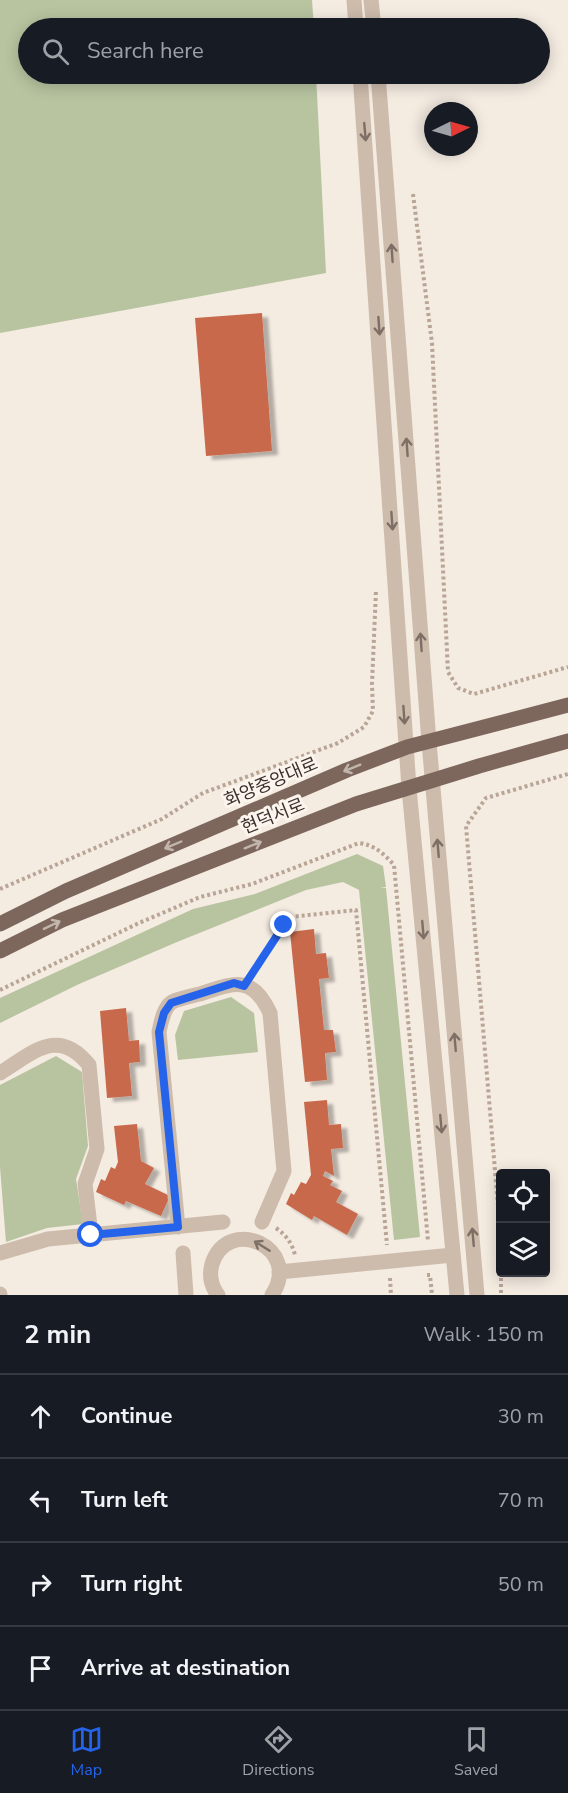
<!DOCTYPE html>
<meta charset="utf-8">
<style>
:root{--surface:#171b24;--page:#20242c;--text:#f1f3f6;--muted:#9ea1a6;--line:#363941;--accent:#2563eb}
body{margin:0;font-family:"Nunito Sans","Noto Sans KR",sans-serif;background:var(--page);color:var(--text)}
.controls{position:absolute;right:18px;bottom:18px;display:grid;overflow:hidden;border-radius:6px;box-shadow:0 3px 15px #0003}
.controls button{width:54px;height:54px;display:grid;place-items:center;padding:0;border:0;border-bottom:2px solid var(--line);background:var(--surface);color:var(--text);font:30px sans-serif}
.compass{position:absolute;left:424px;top:102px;width:54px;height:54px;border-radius:50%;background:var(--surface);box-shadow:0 3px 15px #0003;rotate:85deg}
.stop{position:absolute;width:18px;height:18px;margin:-14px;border:4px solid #2563eb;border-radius:50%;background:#fff}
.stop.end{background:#2563eb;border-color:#fff;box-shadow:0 2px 6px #0008}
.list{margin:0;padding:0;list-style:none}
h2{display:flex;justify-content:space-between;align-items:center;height:78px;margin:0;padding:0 24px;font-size:26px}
h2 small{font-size:20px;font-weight:400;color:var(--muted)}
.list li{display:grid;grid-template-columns:39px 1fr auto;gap:18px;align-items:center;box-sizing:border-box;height:84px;padding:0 24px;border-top:2px solid var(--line)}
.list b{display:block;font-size:22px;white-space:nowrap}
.list em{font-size:20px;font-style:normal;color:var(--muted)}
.icon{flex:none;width:33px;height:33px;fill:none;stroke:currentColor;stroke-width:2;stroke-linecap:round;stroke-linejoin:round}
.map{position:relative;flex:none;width:568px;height:1295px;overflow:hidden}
.search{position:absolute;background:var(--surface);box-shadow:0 3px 15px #0003;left:18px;right:18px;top:18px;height:66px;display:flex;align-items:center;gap:15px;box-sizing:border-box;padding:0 21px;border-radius:33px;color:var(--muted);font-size:22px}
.sheet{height:414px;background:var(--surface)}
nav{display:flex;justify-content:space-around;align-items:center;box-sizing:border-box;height:84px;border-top:2px solid var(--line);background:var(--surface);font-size:16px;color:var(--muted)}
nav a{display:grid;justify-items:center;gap:3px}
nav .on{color:var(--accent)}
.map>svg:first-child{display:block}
.green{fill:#b8c4a0}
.building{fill:#c8694b;filter:url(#shadow)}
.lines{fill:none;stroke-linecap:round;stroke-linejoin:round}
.path{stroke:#b9a596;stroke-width:4;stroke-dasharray:3 3;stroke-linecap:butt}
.minor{stroke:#cdbbac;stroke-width:15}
.major{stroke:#7d675c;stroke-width:15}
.oneway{stroke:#7d6f65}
.oneway2{stroke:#c2b5ac}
.route{stroke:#2563eb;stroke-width:8}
.labels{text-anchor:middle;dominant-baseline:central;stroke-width:6;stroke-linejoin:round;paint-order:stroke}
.street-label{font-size:18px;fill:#3b302b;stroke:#fbf5ee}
</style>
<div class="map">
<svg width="568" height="1295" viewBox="0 0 568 1295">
<defs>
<filter id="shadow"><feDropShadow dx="6" dy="4" stdDeviation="1.5" flood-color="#0004"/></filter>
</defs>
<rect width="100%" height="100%" fill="#f4ebe1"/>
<path class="green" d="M0 0H312L314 28H28V74H316L326 273 0 333Z
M357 854 383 866 386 887 380 888H386L420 1237 394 1240 359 890 343 882 306 890 177 942 79 984 0 1023V998L193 909 255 894Z
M231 997 254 1013 258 1052 178 1060 175 1035 184 1011Z
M56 1056 82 1072 88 1146 76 1179 83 1224 47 1228 6 1242 0 1167V1085Z"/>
<path class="building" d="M262 313 272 451 206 456 195 318Z
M314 929 316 954 326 953 329 978 319 979 324 1030H333L336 1052 325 1053 327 1080 305 1082 290 932Z
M126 1008 129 1041 139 1040 140 1062 129 1063 132 1096 107 1098 100 1011Z
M327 1100 329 1125 341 1124 343 1148 331 1149 334 1176 325 1171 323 1176 333 1181 330 1185 342 1191 336 1202 358 1214 347 1235 314 1216 312 1220 286 1204 291 1193 294 1195 301 1182 306 1184 311 1175 304 1102Z
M137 1124 141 1161 154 1168 145 1184 170 1196 161 1216 126 1201 124 1205 96 1192 101 1179 105 1181 111 1167 115 1169 118 1162 114 1126Z"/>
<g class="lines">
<path class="path" d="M413 194 432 343 448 672 458 688 474 694 568 667
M0 889 162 819 203 793 338 743 364 727 373 711 372 684 376 590
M253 972 290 917 356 910 387 1245
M0 990 139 923 200 897 252 884 359 843C375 845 384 854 394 865L428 1241
M499 1218 466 826 486 798 568 774
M276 1228C286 1235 292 1243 295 1255
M427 1275H430L432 1295
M390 1278 391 1295
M501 1278V1295"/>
<path class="minor" d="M354 0 356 28
M371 0 374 28
M360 74 409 788 457 1295
M378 74 429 742 477 1295
M0 1073C33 1053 58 1026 89 1065L97 1149 85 1184 91 1235
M178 1227 159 1032C161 1023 163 1008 172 1002 180 998 191 996 200 994 234 983 252 974 270 1013L284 1171 262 1222
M0 1253 48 1239 223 1222
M183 1253 186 1295
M279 1272 453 1255
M0 1294V1295
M218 1295C211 1286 209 1275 212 1264 228 1214 303 1248 272 1295"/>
<path class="major" d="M0 924 66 891 347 770 407 747 568 705
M0 951 62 920 356 804 479 766 568 741"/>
</g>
<defs><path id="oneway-shaft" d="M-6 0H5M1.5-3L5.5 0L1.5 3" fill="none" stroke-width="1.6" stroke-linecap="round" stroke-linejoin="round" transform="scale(1.5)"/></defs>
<g class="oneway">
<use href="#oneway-shaft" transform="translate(365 132) rotate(85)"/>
<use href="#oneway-shaft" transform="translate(392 253) rotate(-94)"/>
<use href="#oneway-shaft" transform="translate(379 326) rotate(86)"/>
<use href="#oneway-shaft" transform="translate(407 447) rotate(-94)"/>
<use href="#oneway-shaft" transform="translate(392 521) rotate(86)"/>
<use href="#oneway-shaft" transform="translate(421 642) rotate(-94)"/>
<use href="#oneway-shaft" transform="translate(404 715) rotate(86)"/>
<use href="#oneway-shaft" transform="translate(438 848) rotate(-95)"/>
<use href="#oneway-shaft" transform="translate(423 930) rotate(85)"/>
<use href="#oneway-shaft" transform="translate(455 1042) rotate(-95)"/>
<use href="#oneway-shaft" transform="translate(441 1124) rotate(85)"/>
<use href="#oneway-shaft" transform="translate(473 1237) rotate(-95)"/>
<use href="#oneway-shaft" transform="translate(262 1246) rotate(-148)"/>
</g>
<g class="oneway2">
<use href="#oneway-shaft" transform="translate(352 768) rotate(158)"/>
<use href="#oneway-shaft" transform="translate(173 845) rotate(157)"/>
<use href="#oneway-shaft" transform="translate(253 845) rotate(-22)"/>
<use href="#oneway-shaft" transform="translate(52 925) rotate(-26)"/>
</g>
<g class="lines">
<path class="route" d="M91 1235 178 1227 159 1032 164 1013 171 1003 234 983 244 986 284 925"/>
</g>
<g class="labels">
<g class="street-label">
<text transform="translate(271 782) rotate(-23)">화양중앙대로</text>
<text transform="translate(273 816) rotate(-22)">현덕서로</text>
</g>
</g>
</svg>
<div class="controls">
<button><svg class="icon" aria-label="locate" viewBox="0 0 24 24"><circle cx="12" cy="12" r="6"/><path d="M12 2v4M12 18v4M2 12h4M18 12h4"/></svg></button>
<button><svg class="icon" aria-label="layers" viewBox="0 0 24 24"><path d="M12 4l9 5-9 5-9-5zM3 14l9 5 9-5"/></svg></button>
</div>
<svg class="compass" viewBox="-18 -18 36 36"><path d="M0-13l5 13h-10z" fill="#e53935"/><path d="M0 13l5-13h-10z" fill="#9ea1a6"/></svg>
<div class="stop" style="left:91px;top:1235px"></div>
<div class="stop end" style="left:284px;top:925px"></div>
<div class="search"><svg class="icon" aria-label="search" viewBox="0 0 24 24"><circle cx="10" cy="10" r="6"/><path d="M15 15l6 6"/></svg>Search here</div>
</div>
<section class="sheet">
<h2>2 min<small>Walk · 150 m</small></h2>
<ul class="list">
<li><svg class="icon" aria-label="ahead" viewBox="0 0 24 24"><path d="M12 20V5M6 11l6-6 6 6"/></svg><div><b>Continue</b></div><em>30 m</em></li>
<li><svg class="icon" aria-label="left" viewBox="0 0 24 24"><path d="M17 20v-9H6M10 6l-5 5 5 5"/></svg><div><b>Turn left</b></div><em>70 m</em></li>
<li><svg class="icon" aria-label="right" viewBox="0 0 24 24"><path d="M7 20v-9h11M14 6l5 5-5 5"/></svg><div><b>Turn right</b></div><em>50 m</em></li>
<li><svg class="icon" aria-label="arrive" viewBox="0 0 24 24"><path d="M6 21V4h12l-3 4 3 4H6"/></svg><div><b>Arrive at destination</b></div></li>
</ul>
</section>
<nav>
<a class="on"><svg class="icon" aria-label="map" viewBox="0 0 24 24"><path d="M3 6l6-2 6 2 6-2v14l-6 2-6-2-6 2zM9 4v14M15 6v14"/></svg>Map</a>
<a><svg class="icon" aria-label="directions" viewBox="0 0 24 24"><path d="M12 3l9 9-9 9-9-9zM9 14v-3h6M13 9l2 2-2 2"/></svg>Directions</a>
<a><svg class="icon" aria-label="saved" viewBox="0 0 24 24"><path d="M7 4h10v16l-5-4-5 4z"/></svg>Saved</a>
</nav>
